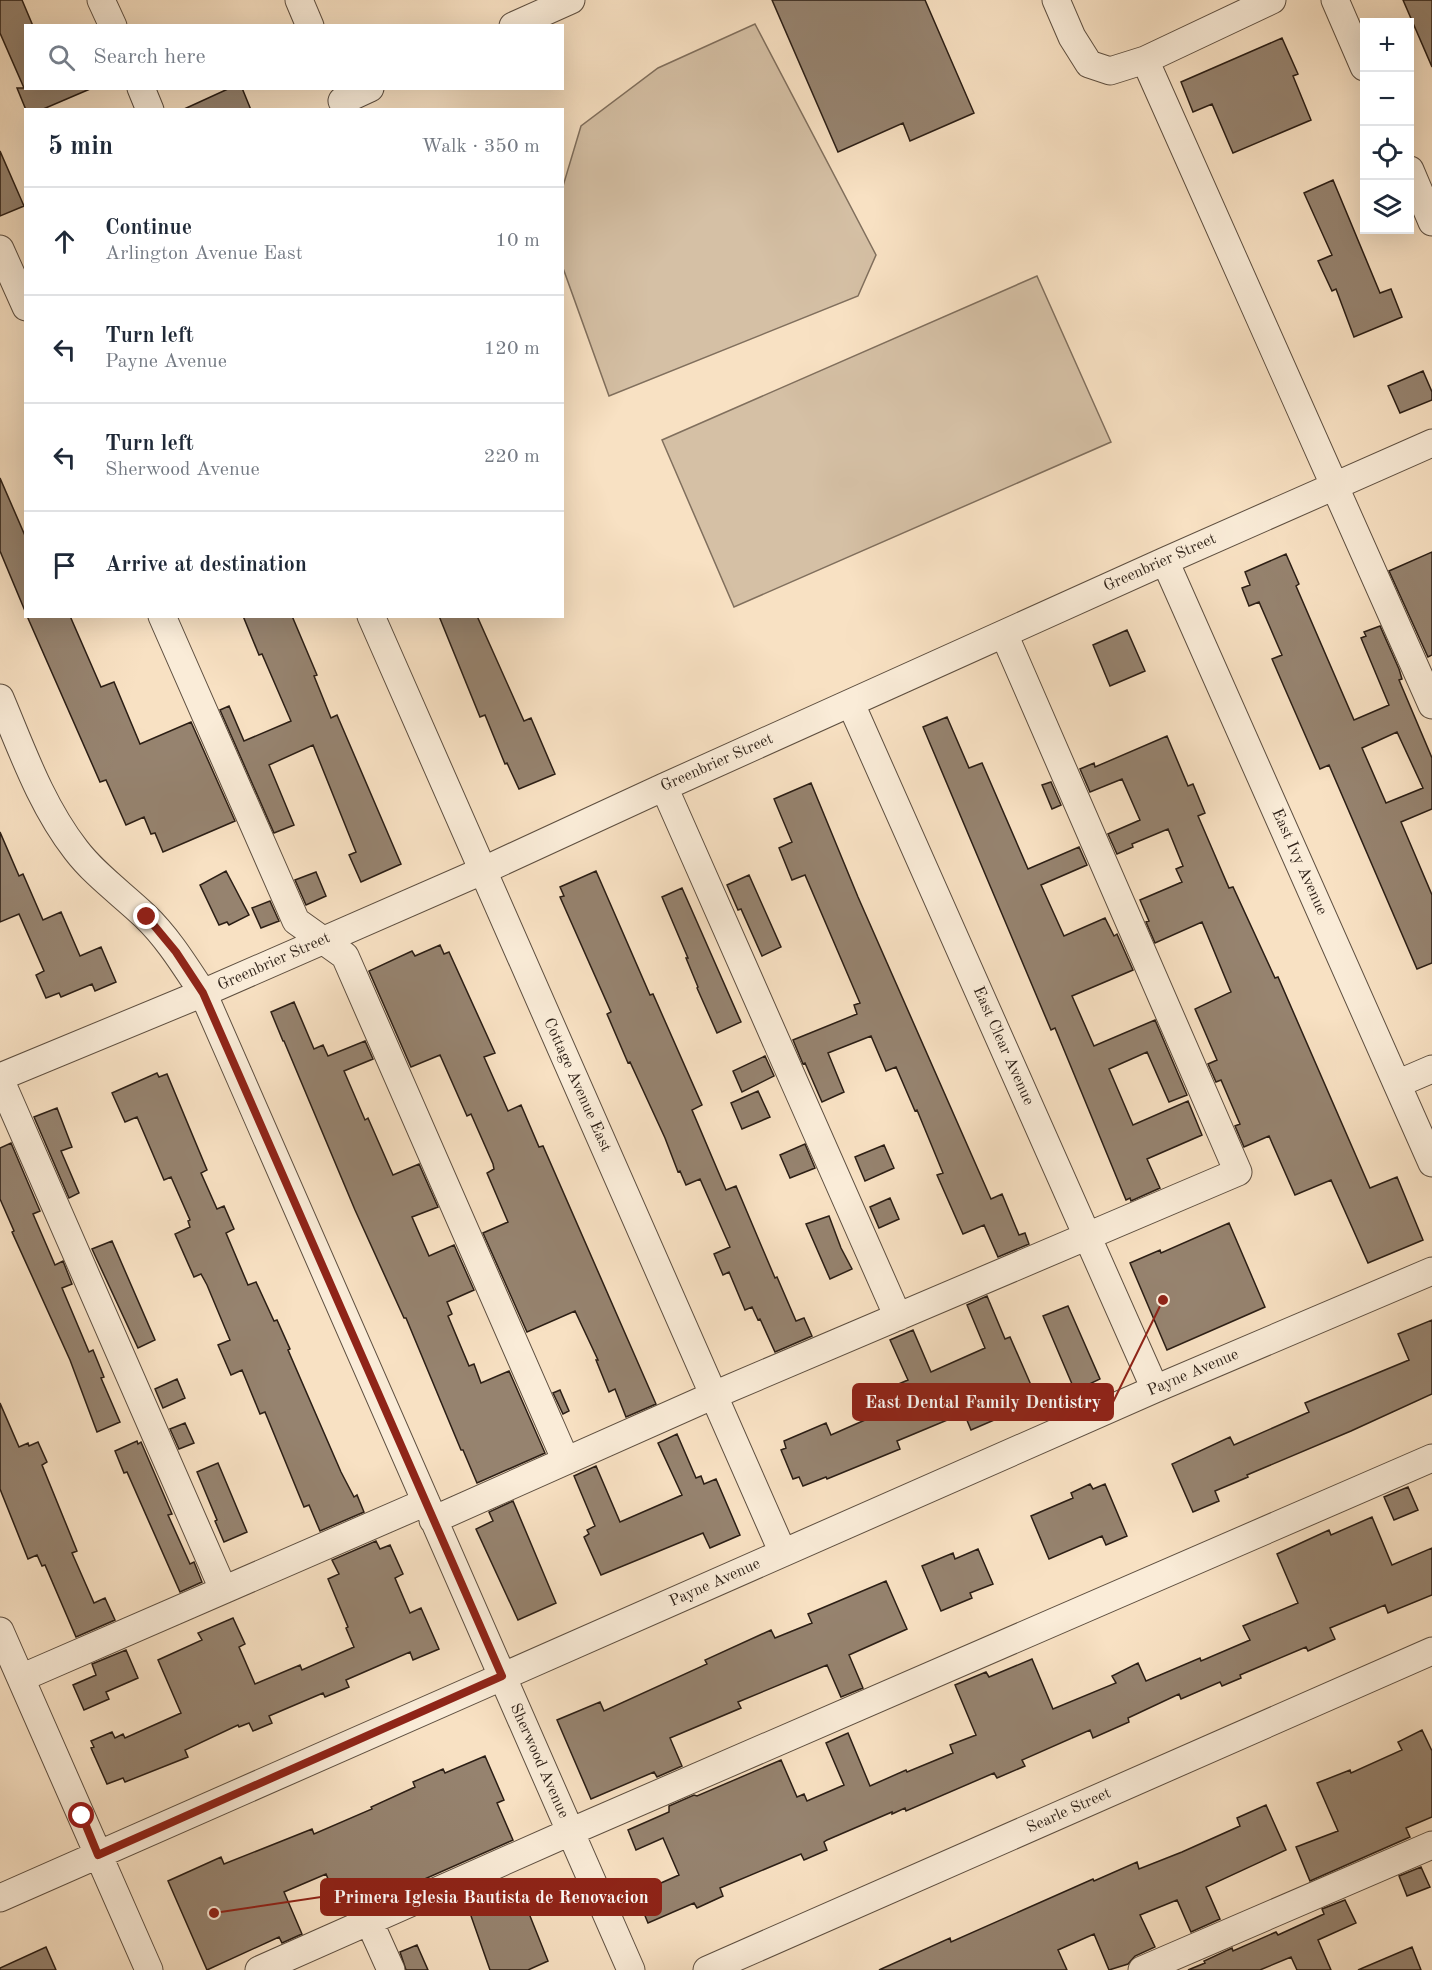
<!DOCTYPE html>
<meta charset="utf-8">
<style>
:root{--surface:#fff;--page:#f2f2f3;--text:#1f2937;--muted:#747a83;--line:#e0e1e3}
body{margin:0;font-family:"Old Standard TT",serif;background:var(--page);color:var(--text)}
.controls{position:absolute;right:18px;top:18px;display:grid;overflow:hidden;border-radius:0px;box-shadow:0 6px 24px #0002}
.controls button{width:54px;height:54px;display:grid;place-items:center;padding:0;border:0;border-bottom:2px solid var(--line);background:var(--surface);color:var(--text);font:30px sans-serif}
.stop{position:absolute;width:18px;height:18px;margin:-14px;border:4px solid #8f2418;border-radius:50%;background:#fff}
.stop.end{background:#8f2418;border-color:#fff;box-shadow:0 2px 6px #0008}
.list{margin:0;padding:0;list-style:none}
h2{display:flex;justify-content:space-between;align-items:center;height:78px;margin:0;padding:0 24px;font-size:26px}
h2 small{font-size:20px;font-weight:400;color:var(--muted)}
.list li{display:grid;grid-template-columns:39px 1fr auto;gap:18px;align-items:center;box-sizing:border-box;height:108px;padding:0 24px;border-top:2px solid var(--line)}
.list b{display:block;font-size:22px;white-space:nowrap}
.list p{margin:0;font-size:20px;white-space:nowrap;color:var(--muted)}
.list em{font-size:20px;font-style:normal;color:var(--muted)}
.icon{flex:none;width:33px;height:33px;fill:none;stroke:currentColor;stroke-width:2;stroke-linecap:round;stroke-linejoin:round}
.map{position:relative;flex:none;width:1432px;height:1970px;overflow:hidden}
.search{position:absolute;background:var(--surface);box-shadow:0 6px 24px #0002;left:24px;top:24px;width:540px;height:66px;display:flex;align-items:center;gap:15px;box-sizing:border-box;padding:0 21px;border-radius:0px;color:var(--muted);font-size:22px}
.panel{position:absolute;background:var(--surface);box-shadow:0 6px 24px #0002;left:24px;top:108px;width:540px;height:510px;border-radius:0px}
.map>svg:first-child{display:block}
.green{fill:#d5c0a5;stroke:#806f5d;stroke-width:1.5}
.building{fill:#96836f;stroke:#2b1e15;stroke-width:1.5;fill-rule:evenodd}
.lines{fill:none;stroke-linecap:round;stroke-linejoin:round}
.minor-casing{stroke:#5e4f40;stroke-width:29}
.minor{stroke:#faecd8;stroke-width:27}
.route{stroke:#8f2418;stroke-width:8}
.labels{text-anchor:middle;dominant-baseline:central;stroke-width:6;stroke-linejoin:round;paint-order:stroke}
.street-label{font-size:16px;fill:#2b1e15;stroke:#faecd8}
.leader{fill:none;stroke:#8f2418;stroke-width:2}
.callout-dot{fill:#8f2418;stroke:#faecd8;stroke-width:2}
.callout{fill:#8f2418;stroke:#8f2418;stroke-width:2}
.callout-label{font-size:18px;text-anchor:middle;font-weight:bold;fill:#fff}
</style>
<div class="map">
<svg width="1432" height="1970" viewBox="0 0 1432 1970">
<rect width="100%" height="100%" fill="#f8e1c3"/>
<filter id="stains"><feTurbulence type="fractalNoise" baseFrequency=".00333" numOctaves="4"/><feColorMatrix values="0 0 0 0 .2 0 0 0 0 .09 0 0 0 0 .02 0 0 0 .5 -.17"/></filter>
<radialGradient id="worn" r=".72"><stop offset=".6" stop-color="#630" stop-opacity="0"/><stop offset="1" stop-color="#630" stop-opacity=".3"/></radialGradient>
<path class="green" d="M755 24 876 255 858 296 609 396 563 268V186L581 126 658 68Z
M1037 276 1111 442 734 607 662 440Z"/>
<path class="building" d="M0 0H22L33 26H26V88L90 89 41 110H26L17 88H24L0 33Z
M772 0H925L974 113 910 141 903 123 838 152Z
M1403 0H1432V67Z
M1282 38 1298 74 1293 76 1311 120 1233 153 1212 104 1193 112 1181 82Z
M230 88H242L251 110H182Z
M0 151 24 206 0 216Z
M1333 180 1380 293 1391 289 1402 317 1354 337 1336 289 1332 291 1318 261 1332 255 1304 193Z
M1423 371 1432 392V400L1400 413 1388 386Z
M0 478 26 538 25 611 0 551Z
M1432 552V655L1428 657 1389 571Z
M1286 554 1299 584 1296 586 1354 720 1389 705 1361 638 1366 636 1364 632 1380 626 1399 669 1402 679 1399 680 1432 758V809L1401 822 1432 895V963L1417 969 1329 765 1320 769 1285 689 1272 659 1282 655 1259 602 1249 606 1242 588 1250 585 1245 572ZM1397 732 1423 788 1386 803 1362 748Z
M27 616H70L101 687 114 682 140 744 191 722 235 821 163 852 155 833 151 834 144 817 126 825 106 780 100 782Z
M243 616H292L317 675 314 676 331 718 337 715 401 864 361 882 349 855 356 852 313 745 269 765 294 825 274 833 220 710 229 706 244 741 291 721 262 654 259 655Z
M439 616H477L524 721 531 718 555 774 519 789 507 763 505 764 485 715 480 717Z
M1127 630 1145 671 1110 686 1093 645Z
M947 717 969 768 982 763 1028 869 1079 847 1087 865 1041 885 1064 936 1105 918 1114 936 1117 934 1133 970 1072 996 1094 1046 1155 1020 1187 1095 1169 1102 1147 1052 1109 1069 1133 1125 1188 1101 1202 1135 1147 1159 1160 1188 1131 1201 1130 1198 1126 1200 1055 1028 1051 1030 923 727Z
M1167 736 1188 786 1193 784 1205 813 1198 816 1229 888 1233 887 1275 978 1278 977 1370 1188 1397 1177 1423 1240 1368 1263 1331 1180 1295 1195 1269 1136 1244 1147 1235 1126 1240 1124 1221 1080 1216 1082 1208 1064 1217 1060 1195 1009 1231 992 1202 922 1155 943 1146 922 1149 921 1140 900 1182 882 1176 869 1183 866 1168 829 1132 844 1133 847 1117 854 1108 834 1140 820 1122 779 1090 792 1080 769 1094 763 1095 767Z
M1051 782 1061 805 1052 809 1042 785Z
M811 783 858 897 991 1199 1002 1194 1019 1235 1025 1233 1029 1244 998 1257 984 1225 963 1234 937 1175 943 1173 917 1110 915 1111 896 1067 886 1071 871 1036 828 1053 844 1092 822 1102 805 1063 803 1064 793 1040 857 1014 854 1005 860 1003 805 875 792 880 779 848 792 842 774 799Z
M0 832 19 876 23 874 43 920 61 912 80 956 101 947 116 982 95 991 92 984 61 997 59 993 46 998 36 975 44 971 19 914 0 922Z
M226 871 249 915 229 925 227 922 219 925 200 885Z
M596 871 650 995 653 994 702 1105 692 1110 726 1190 736 1186 775 1278 777 1277 796 1321 804 1318 812 1336 775 1352 760 1319 758 1320 752 1307 745 1310 729 1272 723 1275 714 1254 730 1247 700 1179 686 1185 680 1171 678 1172 665 1138 630 1062 628 1063 607 1014 611 1012 560 897 564 896 560 887Z
M316 872 326 896 306 905 295 880Z
M749 875 781 947 762 956 741 909 738 910 727 885Z
M682 888 741 1022 717 1033 697 988 698 987 686 958H688L662 897Z
M270 901 279 921 261 928 252 908Z
M440 945 444 954 449 952 495 1053 484 1057 508 1111 521 1105 539 1147 543 1146 656 1404 626 1417 615 1389 609 1392 596 1360H598L575 1311 527 1332 483 1233 508 1222 487 1173 494 1169 493 1164 471 1114 467 1116 440 1055 411 1067 369 971 412 951 415 956Z
M294 1002 314 1049 323 1045 328 1056 365 1041 373 1059 344 1071 365 1120 368 1118 393 1175 419 1164 438 1207 412 1217 429 1256 454 1245 474 1290 447 1302 452 1314 448 1316 469 1366 474 1364 481 1383 509 1371 545 1453 477 1483 463 1450H461L406 1318H404L355 1210 284 1041H283L271 1012Z
M765 1056 774 1076 742 1092 733 1071Z
M157 1073 159 1077 167 1074 207 1170 201 1173 217 1209 224 1206 234 1229 226 1233 248 1285 256 1282 274 1321 277 1320 290 1349 288 1350 341 1472 354 1497 357 1495 364 1512 320 1531 309 1505 304 1507 265 1412 260 1414 242 1370 231 1375 218 1345 230 1340 207 1285 201 1274 194 1277 175 1234 190 1227 188 1221 190 1220 171 1177 164 1180 137 1117 125 1122 112 1093Z
M758 1091 770 1117 742 1129 731 1103Z
M57 1108 72 1147 61 1151 79 1193 69 1198 34 1117Z
M11 1143 40 1211 33 1214 55 1265 63 1261 72 1284 62 1288 89 1352 93 1350 104 1377 101 1378 120 1422 97 1432 70 1360 12 1232 14 1231 0 1199V1148Z
M805 1144 815 1168 790 1178 780 1155Z
M884 1145 894 1168 865 1181 855 1157Z
M890 1198 899 1219 879 1228 870 1207Z
M829 1216 841 1248 852 1269 830 1279 806 1224Z
M1229 1223 1265 1307 1167 1350 1130 1263 1160 1250 1161 1253Z
M112 1241 155 1340 138 1348 92 1249Z
M987 1296 1005 1339 1010 1337 1031 1385 1001 1398 1008 1414 971 1430 964 1413 897 1441 900 1449 827 1479 826 1477 803 1486 799 1477 793 1479 781 1450 786 1448 784 1441 826 1423 831 1435 865 1420 861 1410 886 1399 882 1391 908 1380 890 1340 913 1330 931 1372 985 1348 967 1305Z
M1068 1306 1100 1379 1075 1391 1043 1316Z
M1432 1320V1394L1351 1431 1247 1475 1248 1477 1215 1491 1219 1501 1193 1512 1172 1464 1230 1437 1234 1445 1309 1412 1305 1403 1409 1360 1398 1334Z
M177 1379 185 1398 163 1408 155 1389Z
M560 1390 569 1411 563 1414 553 1393Z
M0 1403 19 1447 28 1443 29 1446 38 1442 47 1462 42 1465 77 1551 72 1553 94 1603 105 1598 115 1620 76 1637 45 1565 42 1566 37 1555 28 1559 0 1489Z
M185 1423 194 1443 179 1449 170 1429Z
M677 1434 696 1478 701 1476 704 1484 716 1479 740 1535 710 1548 703 1533 601 1575 584 1537 589 1534 587 1530 595 1526 574 1476 596 1466 620 1522 682 1495 658 1443Z
M137 1441 138 1444 141 1442 172 1514 168 1515 190 1564 194 1562 202 1582 180 1592 127 1472 124 1473 115 1451Z
M218 1463 247 1532 224 1542 215 1521 217 1520 197 1472Z
M1090 1484 1093 1489 1105 1484 1127 1536 1106 1545 1102 1536 1049 1559 1031 1516 1073 1498 1071 1493Z
M1408 1487 1418 1510 1394 1520 1384 1497Z
M513 1501 556 1603 518 1620 476 1529 493 1521 489 1512Z
M1372 1517 1392 1565 1432 1548V1595L1388 1613 1385 1605 1330 1628 1335 1639 1308 1651 1306 1647 1240 1675 1241 1678 1222 1686 1220 1682 1181 1699 1179 1694 1128 1718 1129 1722 1093 1738 1090 1730 1022 1760 1025 1766 997 1778 994 1773 906 1811 905 1808 892 1814V1812L827 1840 824 1842 827 1850 804 1860 801 1854 720 1888 723 1896 697 1908 694 1903 648 1923 636 1894 679 1875 663 1838 636 1850 628 1830 669 1812V1806L694 1795 697 1796 781 1760 797 1797 804 1794 807 1801 844 1785 826 1743 848 1733 870 1786 906 1770 907 1772 953 1753 950 1745 976 1735 955 1685 986 1672 989 1677 1032 1659 1053 1709 1116 1683 1112 1676 1138 1663 1146 1681 1200 1658 1201 1661 1250 1640 1243 1626 1298 1603 1277 1554 1329 1530 1331 1535Z
M376 1541 380 1549 390 1545 403 1574 395 1578 410 1613 421 1608 439 1649 413 1660 410 1652 346 1680 349 1687 325 1697 323 1693 269 1716 272 1723 253 1731 249 1723 239 1727 238 1725 185 1750 188 1757 125 1782 123 1778 107 1784 91 1748 94 1747 91 1741 112 1732 115 1738 123 1734 125 1738 181 1713 158 1660 202 1640 198 1633 233 1618 245 1644 239 1647 255 1684 300 1665 302 1670 354 1647 346 1628 348 1627 328 1579 339 1574 332 1560Z
M978 1549 993 1584 970 1593 972 1598 941 1611 922 1566 953 1553 955 1559Z
M886 1581 907 1629 849 1655 863 1688 841 1697 827 1665 738 1702 741 1708 670 1738 682 1766 657 1777 654 1772 591 1799 557 1720 600 1702 604 1711 707 1664 705 1660 771 1630 775 1638 812 1623 808 1614Z
M126 1650 138 1678 106 1692 109 1699 84 1710 73 1685 96 1675 92 1664Z
M1422 1730 1432 1751V1817L1406 1828 1410 1837 1310 1881 1296 1847 1338 1831 1317 1783 1350 1770 1351 1773 1402 1750 1398 1742Z
M485 1756 504 1800 497 1803 513 1840 343 1915 326 1874 284 1892 302 1934 282 1943 279 1937 207 1970 168 1881 221 1857 224 1864 312 1829 314 1834 372 1809 371 1807 415 1787 413 1782 443 1769 445 1773Z
M1266 1805 1286 1850 1206 1887 1220 1919 1191 1932 1177 1900 1140 1915 1155 1947 1135 1956 1128 1964 1109 1970 1094 1934 1058 1950 1067 1970H879L950 1938 951 1942 1093 1879 1094 1881 1137 1862 1139 1869 1182 1852 1240 1826 1237 1818Z
M1421 1867 1430 1887 1407 1896 1399 1876Z
M490 1885 497 1905 522 1896 548 1961 528 1970H490L464 1896Z
M1345 1900 1356 1923 1318 1940 1331 1970H1297L1291 1957 1260 1970H1188L1205 1963 1204 1961 1232 1948 1233 1951 1276 1932 1278 1935 1324 1914 1322 1909Z
M417 1945 428 1970H406L400 1952Z
M46 1947 56 1970H0V1968Z
M1412 1947 1421 1970H1358Z"/>
<g class="lines">
<defs>
<path id="minor" d="M101 0 113 26
M299 0 310 26
M1056 0 1072 37 1089 64 1110 71 1145 60 1272 0
M1335 0 1364 67
M513 26 571 0
M1145 60 1432 705
M141 88 150 110
M342 101 370 88
M1410 170 1432 222
M0 249 26 307
M1165 561 1432 1163
M162 616 296 921 345 956 566 1461
M371 616 783 1553
M0 698C22 750 41 805 76 850 95 875 122 894 145 916 168 938 185 966 203 993L631 1970
M851 704 1155 1389
M664 787 898 1317
M0 1077 203 993 482 871 664 787 1165 561 1432 443
M0 1079 223 1589
M1397 1084 1432 1069
M433 1520 714 1395 1238 1172 1004 634
M0 1631 149 1970
M21 1678 426 1502
M0 1898 1155 1389 1432 1271
M369 1921 391 1970
M259 1970 570 1832 1432 1458
M707 1970 1432 1651
M1142 1970 1432 1845"/>
</defs>
<use href="#minor" class="minor-casing"/>
<use href="#minor" class="minor"/>
</g>
<g class="lines">
<path class="route" d="M82 1816 98 1855 502 1676 203 993 176 952 147 917"/>
</g>
<g class="labels">
<g class="street-label">
<text transform="translate(1160 563) rotate(-24)">Greenbrier Street</text>
<text transform="translate(717 763) rotate(-24)">Greenbrier Street</text>
<text transform="translate(1299 862) rotate(66)">East Ivy Avenue</text>
<text transform="translate(274 962) rotate(-24)">Greenbrier Street</text>
<text transform="translate(1003 1046) rotate(66)">East Clear Avenue</text>
<text transform="translate(577 1085) rotate(66)">Cottage Avenue East</text>
<text transform="translate(1193 1373) rotate(-23)">Payne Avenue</text>
<text transform="translate(715 1583) rotate(-24)">Payne Avenue</text>
<text transform="translate(539 1761) rotate(66)">Sherwood Avenue</text>
<text transform="translate(1069 1811) rotate(-24)">Searle Street</text>
</g>
</g>
<path class="leader" d="M1163 1300L1113 1402M214 1913L321 1897"/>
<g class="callout-dot">
<circle cx="1163" cy="1300" r="6"/>
<circle cx="214" cy="1913" r="6"/>
</g>
<g class="callout">
<rect x="853" y="1384" width="260" height="36" rx="6"/>
<rect x="321" y="1879" width="340" height="36" rx="6"/>
</g>
<g class="callout-label">
<text x="983" y="1408">East Dental Family Dentistry</text>
<text x="491" y="1903">Primera Iglesia Bautista de Renovacion</text>
</g>
<rect width="100%" height="100%" filter="url(#stains)"/>
<rect width="100%" height="100%" fill="url(#worn)"/>
</svg>
<div class="controls">
<button>+</button>
<button>−</button>
<button><svg class="icon" aria-label="locate" viewBox="0 0 24 24"><circle cx="12" cy="12" r="6"/><path d="M12 2v4M12 18v4M2 12h4M18 12h4"/></svg></button>
<button><svg class="icon" aria-label="layers" viewBox="0 0 24 24"><path d="M12 4l9 5-9 5-9-5zM3 14l9 5 9-5"/></svg></button>
</div>
<div class="stop" style="left:82px;top:1816px"></div>
<div class="stop end" style="left:147px;top:917px"></div>
<div class="search"><svg class="icon" aria-label="search" viewBox="0 0 24 24"><circle cx="10" cy="10" r="6"/><path d="M15 15l6 6"/></svg>Search here</div>
<section class="panel">
<h2>5 min<small>Walk · 350 m</small></h2>
<ul class="list">
<li><svg class="icon" aria-label="ahead" viewBox="0 0 24 24"><path d="M12 20V5M6 11l6-6 6 6"/></svg><div><b>Continue</b><p>Arlington Avenue East</p></div><em>10 m</em></li>
<li><svg class="icon" aria-label="left" viewBox="0 0 24 24"><path d="M17 20v-9H6M10 6l-5 5 5 5"/></svg><div><b>Turn left</b><p>Payne Avenue</p></div><em>120 m</em></li>
<li><svg class="icon" aria-label="left" viewBox="0 0 24 24"><path d="M17 20v-9H6M10 6l-5 5 5 5"/></svg><div><b>Turn left</b><p>Sherwood Avenue</p></div><em>220 m</em></li>
<li><svg class="icon" aria-label="arrive" viewBox="0 0 24 24"><path d="M6 21V4h12l-3 4 3 4H6"/></svg><div><b>Arrive at destination</b></div></li>
</ul>
</section>
</div>
